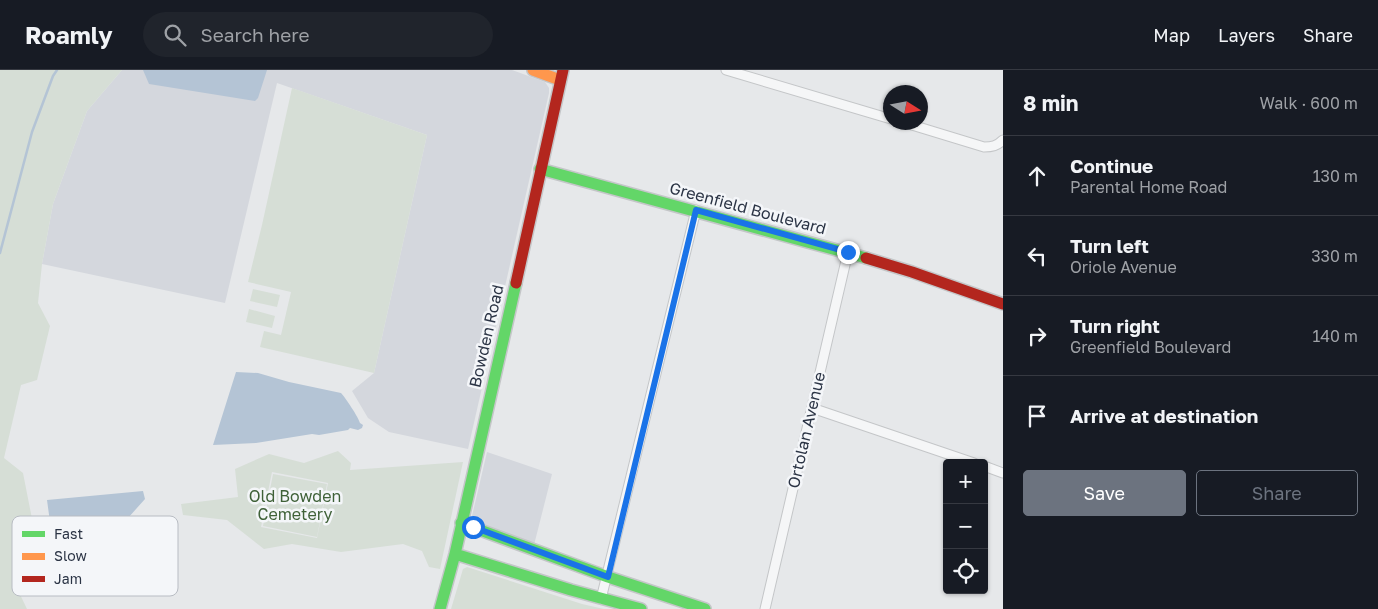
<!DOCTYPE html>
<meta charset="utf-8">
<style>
:root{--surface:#171b24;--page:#20242c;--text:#f1f3f6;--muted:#9ea1a6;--line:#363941;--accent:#6c737f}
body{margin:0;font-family:"Golos Text",sans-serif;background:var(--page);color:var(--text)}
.controls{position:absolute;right:15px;bottom:15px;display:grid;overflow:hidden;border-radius:5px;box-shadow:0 1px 4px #0004}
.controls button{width:45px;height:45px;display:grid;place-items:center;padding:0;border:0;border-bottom:1px solid var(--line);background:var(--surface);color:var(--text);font:25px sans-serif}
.compass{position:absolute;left:883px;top:15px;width:45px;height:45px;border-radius:50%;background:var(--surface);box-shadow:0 1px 4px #0004;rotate:101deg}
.stop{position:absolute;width:15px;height:15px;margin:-11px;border:4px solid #1a73e8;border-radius:50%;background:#fff}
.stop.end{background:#1a73e8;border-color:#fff;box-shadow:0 1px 5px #0008}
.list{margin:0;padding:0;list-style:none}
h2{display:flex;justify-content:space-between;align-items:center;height:65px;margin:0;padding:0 20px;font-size:21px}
h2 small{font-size:16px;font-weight:400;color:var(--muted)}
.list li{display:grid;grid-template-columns:32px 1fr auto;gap:15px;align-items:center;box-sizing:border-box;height:80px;padding:0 20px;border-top:1px solid var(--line)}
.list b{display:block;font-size:19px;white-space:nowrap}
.list p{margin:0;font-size:16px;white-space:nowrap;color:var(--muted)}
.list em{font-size:16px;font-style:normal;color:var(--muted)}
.actions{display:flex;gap:10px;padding:15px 20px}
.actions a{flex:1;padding:11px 0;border:1px solid var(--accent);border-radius:5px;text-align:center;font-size:18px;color:var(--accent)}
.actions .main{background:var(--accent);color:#fff}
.icon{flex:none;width:28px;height:28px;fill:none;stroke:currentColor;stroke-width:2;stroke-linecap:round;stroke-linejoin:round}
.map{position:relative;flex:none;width:1003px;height:539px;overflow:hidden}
header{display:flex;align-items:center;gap:30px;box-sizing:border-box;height:70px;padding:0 25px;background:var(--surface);border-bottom:1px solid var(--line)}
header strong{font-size:24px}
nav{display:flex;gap:28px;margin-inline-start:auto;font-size:18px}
.search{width:350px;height:45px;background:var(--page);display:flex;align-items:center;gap:12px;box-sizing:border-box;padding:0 18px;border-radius:28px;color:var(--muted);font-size:19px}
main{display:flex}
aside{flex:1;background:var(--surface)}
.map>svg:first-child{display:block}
.built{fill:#d4d7dd}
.green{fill:#d6ded6;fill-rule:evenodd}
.water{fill:#b4c4d5}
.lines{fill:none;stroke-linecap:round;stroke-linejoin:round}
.stream{stroke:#b4c4d5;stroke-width:2.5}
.street-casing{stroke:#c4c6c8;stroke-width:11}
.fast-casing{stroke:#c4c6c8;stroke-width:14}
.slow-casing{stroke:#c4c6c8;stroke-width:14}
.jam-casing{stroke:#c4c6c8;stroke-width:14}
.street{stroke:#f5f6f7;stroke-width:9}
.fast{stroke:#63d668;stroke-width:11}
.slow{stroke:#ff974d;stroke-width:11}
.jam{stroke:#b3261e;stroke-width:11}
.route{stroke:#1a73e8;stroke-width:6}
.labels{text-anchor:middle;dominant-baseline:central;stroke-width:5;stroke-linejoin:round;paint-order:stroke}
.street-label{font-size:16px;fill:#2b3445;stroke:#f4f6f9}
.park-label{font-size:16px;fill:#3f6138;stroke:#f4f6f9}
.key{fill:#f4f6f9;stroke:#b8bcc3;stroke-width:1}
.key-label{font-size:14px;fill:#2b3445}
</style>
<header>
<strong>Roamly</strong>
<div class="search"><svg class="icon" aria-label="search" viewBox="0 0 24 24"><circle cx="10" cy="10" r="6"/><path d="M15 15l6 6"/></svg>Search here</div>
<nav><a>Map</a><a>Layers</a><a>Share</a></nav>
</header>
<main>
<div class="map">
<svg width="1003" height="539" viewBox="0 0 1003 539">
<rect width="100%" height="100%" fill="#e6e8ea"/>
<path class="built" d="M122 0H512L545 12 549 18V23L468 379 389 362 368 348 352 321 374 303 427 65 277 13 225 233 42 194 53 134 87 41Z
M487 382 552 404 534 475 474 451 472 446Z"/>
<path class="green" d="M0 0H122L87 41 53 134 42 194 38 233 50 256 37 310 21 315 4 388 23 403 35 464 16 496 15 514 27 539H0Z
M292 18 427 65 374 303 260 277 264 261 281 265 291 222 248 212 262 155Z
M253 219 280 225 277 237 250 231Z
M249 239 275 246 272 258 246 252Z
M338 381 351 393 350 400 463 392 440 499 429 497 422 481 403 474 341 482 292 474 264 479 227 450 183 445 181 434 238 427 235 399 269 384 304 393ZM272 402 328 413 317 468 261 457Z
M273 404 327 414 317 467 263 456Z
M467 497 582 534 604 539H451L463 499Z"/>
<path class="water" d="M143 0H267L258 28 255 31 149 14Z
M236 302 258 303 289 312 341 323C345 327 359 348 360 353L363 355 362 358 358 360 350 358 348 360 319 365 312 364 256 373 213 375Z
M143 421 145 429 128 448 57 472 50 452 47 430Z"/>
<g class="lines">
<path class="stream" d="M0 183 32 62 53 6 57 0"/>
<defs>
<path id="street" d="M726 0 891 49
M902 52 984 77C992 77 997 76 1003 70
M812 338 974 393
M984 396 1003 403
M601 529 696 140
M765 539 848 182"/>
<path id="fast" d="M540 99 866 188
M461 453 608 507 705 539
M455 484 571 520 641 539
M440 539 455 484 516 213"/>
<path id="slow" d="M533 0 560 10"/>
<path id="jam" d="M866 188 912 202 1003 234
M516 213 563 0"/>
</defs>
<use href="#street" class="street-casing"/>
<use href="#fast" class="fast-casing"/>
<use href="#slow" class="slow-casing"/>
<use href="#jam" class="jam-casing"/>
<use href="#street" class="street"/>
<use href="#fast" class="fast"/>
<use href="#slow" class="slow"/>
<use href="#jam" class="jam"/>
</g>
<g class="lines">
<path class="route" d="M473 457 608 507 696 140 848 182"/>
</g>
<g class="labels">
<g class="street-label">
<text transform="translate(748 138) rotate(15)">Greenfield Boulevard</text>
<text transform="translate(486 266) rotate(-77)">Bowden Road</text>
<text transform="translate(806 360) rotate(-77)">Ortolan Avenue</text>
</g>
<g class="park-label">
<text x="295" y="426">Old Bowden<tspan x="295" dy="18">Cemetery</tspan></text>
</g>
</g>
<rect x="12" y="446" width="166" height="80" rx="8" class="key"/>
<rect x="22" y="461" width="23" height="6" fill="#63d668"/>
<rect x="22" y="483" width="23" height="7" fill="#ff974d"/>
<rect x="22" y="506" width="23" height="6" fill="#b3261e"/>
<g class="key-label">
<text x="54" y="469">Fast</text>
<text x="54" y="491">Slow</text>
<text x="54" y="514">Jam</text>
</g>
</svg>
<div class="controls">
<button>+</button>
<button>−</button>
<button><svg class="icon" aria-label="locate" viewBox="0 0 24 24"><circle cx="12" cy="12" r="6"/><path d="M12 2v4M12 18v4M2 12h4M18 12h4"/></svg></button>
</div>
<svg class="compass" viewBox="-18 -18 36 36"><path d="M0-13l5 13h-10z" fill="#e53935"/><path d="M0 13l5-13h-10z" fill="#9ea1a6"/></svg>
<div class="stop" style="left:473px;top:457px"></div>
<div class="stop end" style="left:848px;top:182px"></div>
</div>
<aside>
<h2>8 min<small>Walk · 600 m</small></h2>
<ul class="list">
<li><svg class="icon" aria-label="ahead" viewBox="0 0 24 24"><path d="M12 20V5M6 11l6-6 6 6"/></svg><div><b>Continue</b><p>Parental Home Road</p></div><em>130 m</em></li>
<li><svg class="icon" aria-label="left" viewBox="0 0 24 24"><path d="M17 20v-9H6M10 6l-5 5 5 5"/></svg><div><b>Turn left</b><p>Oriole Avenue</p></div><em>330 m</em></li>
<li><svg class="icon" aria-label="right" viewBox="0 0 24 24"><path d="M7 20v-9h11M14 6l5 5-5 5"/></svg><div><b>Turn right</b><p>Greenfield Boulevard</p></div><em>140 m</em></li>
<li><svg class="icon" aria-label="arrive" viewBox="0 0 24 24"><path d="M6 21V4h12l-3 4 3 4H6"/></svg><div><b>Arrive at destination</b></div></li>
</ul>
<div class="actions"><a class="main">Save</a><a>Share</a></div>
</aside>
</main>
